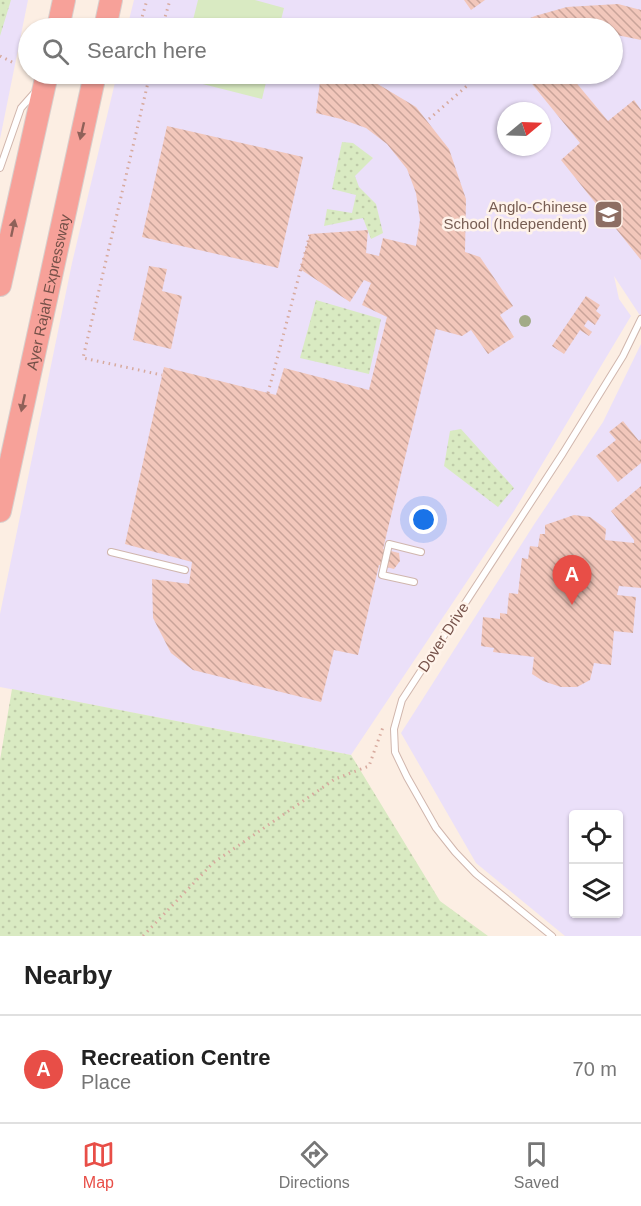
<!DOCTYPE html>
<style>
:root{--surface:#fff;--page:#f2f2f2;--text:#222;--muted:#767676;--line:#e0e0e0;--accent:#e84e47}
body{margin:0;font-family:Arial,sans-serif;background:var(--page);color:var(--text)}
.controls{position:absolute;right:18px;bottom:18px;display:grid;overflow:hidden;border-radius:6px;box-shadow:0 2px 4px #0004}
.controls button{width:54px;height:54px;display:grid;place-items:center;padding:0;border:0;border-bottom:2px solid var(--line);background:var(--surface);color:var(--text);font:30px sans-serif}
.compass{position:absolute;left:497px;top:102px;width:54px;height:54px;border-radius:50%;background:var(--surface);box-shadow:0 2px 4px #0004;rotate:71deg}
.you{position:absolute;left:424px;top:520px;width:21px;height:21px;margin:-15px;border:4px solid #fff;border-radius:50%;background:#1a73e8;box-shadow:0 0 0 9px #1a73e833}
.badge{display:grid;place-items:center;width:39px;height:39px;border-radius:50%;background:var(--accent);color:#fff;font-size:20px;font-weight:700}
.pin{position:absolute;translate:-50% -50px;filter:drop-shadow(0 2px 3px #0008)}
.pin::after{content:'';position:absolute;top:32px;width:21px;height:18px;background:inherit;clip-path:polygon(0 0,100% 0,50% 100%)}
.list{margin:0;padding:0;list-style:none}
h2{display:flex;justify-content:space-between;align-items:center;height:78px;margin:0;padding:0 24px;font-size:26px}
h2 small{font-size:20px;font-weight:400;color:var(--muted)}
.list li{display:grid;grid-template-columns:39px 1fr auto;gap:18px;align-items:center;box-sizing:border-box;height:108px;padding:0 24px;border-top:2px solid var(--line)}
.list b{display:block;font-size:22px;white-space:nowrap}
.list p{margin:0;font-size:20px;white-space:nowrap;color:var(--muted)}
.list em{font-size:20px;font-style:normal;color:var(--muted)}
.icon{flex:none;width:33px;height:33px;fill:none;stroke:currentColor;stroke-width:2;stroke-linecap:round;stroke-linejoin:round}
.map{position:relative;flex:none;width:641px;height:936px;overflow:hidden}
.search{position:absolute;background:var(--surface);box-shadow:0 2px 4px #0004;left:18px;right:18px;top:18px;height:66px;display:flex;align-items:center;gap:15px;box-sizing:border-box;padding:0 21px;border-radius:33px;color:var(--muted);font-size:22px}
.sheet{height:186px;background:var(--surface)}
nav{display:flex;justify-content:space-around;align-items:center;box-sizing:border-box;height:84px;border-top:2px solid var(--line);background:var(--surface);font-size:16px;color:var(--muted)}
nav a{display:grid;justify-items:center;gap:3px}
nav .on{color:var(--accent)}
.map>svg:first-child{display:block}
.education{fill:#ebe0f9;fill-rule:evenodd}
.grass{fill:url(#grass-dots)}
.green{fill:#d9eac2}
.building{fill:url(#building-back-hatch)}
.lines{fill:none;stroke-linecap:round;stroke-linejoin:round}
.lane-casing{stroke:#d0b6ad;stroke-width:8}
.highway-casing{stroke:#d8cecc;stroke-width:24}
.path{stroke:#d7aa9e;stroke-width:3;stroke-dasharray:1.5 4.5;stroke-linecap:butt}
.lane{stroke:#fff;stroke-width:6}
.highway{stroke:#f7a199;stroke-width:22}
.tree{fill:#a2ab88}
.oneway{fill:#8f6159}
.labels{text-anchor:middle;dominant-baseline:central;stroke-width:5;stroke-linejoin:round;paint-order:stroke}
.education-label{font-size:15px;fill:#785e54;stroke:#fff3ea;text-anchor:end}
.street-label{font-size:15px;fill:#755149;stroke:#fff3ea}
</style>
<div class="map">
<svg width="641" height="936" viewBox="0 0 641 936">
<defs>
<pattern id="grass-dots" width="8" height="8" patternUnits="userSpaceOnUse" patternTransform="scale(1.5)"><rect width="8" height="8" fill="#d9eac2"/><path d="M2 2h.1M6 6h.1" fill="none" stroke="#becaa8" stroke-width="1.8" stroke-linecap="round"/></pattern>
<pattern id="building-back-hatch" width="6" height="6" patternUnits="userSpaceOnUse" patternTransform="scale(1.5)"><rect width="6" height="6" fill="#f2c7bb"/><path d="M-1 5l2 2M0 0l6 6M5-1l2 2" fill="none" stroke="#c9a49a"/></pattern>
</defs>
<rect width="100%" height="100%" fill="#fceee3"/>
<path class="education" d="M0 0H28L0 139Z
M134 0H641V317L614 276 619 299 631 316 514 511 351 755 0 687V614L72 263 117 74H612V28H127ZM506 111H542V147H506Z
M641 344V936H565L476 863 401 733 535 523 603 422ZM574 814H618V914H574Z"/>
<path class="grass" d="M0 0H11L0 36Z
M342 142 353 143 373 158 355 176 359 187 376 204 383 233 371 239 363 218 324 226 327 209 352 213 356 195 332 189Z
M316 300 381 319 369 374 300 358Z
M461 429 514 488 498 507 444 466 450 431Z
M12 689 351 755 440 901 488 936H0V760Z"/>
<path class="green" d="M198 0H255L284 8 279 28H191Z
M180 74H268L262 99 179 78Z"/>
<path class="building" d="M464 0H485L471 10Z
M618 4 641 10V40L612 34V28H507L535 16 567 7Z
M321 74H342L371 80 416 107 449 149 466 199 465 252 480 257 513 306 500 315 514 337 488 354 471 330 462 336 436 329 383 549 399 553 400 561 394 569 379 565 358 655 334 650 321 702 193 670 171 653 153 618 152 579 189 584 192 562 125 544 164 367 276 395 284 368 369 390 387 317 362 305 371 283 364 280 350 302 300 269 310 234 368 230 366 253 379 256 383 238 416 246 420 220 416 193 407 169 387 144 366 128 341 119 316 113Z
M524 74H569L608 121 634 100 641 110V260L561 160 580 143Z
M167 126 303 157 278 268 142 237Z
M149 266 167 269 162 291 182 296 171 349 133 340Z
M586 296 600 305 596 311 601 315 595 325 588 320 584 326 592 332 589 336 580 330 564 354 552 346Z
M623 421 639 441 641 439V463L618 482 596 456 616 440 609 432Z
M641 486V588L619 586 617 595 636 597 633 633 614 631 611 665 594 663 590 680 577 687H561L543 681 532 674 534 657 493 652 494 648 481 646 483 617 500 619V613L507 614 509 593 518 594 522 558 528 559 530 546 538 547 540 534H545V525L574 515 590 517 606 529 605 540 634 543V540L611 511Z"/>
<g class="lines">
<defs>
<path id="lane" d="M0 168 21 108 36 91
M111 552 185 570
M414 582 382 575 389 544 421 552
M552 936 476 874 455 852 436 828 407 777 395 752 394 729 402 700 563 453 623 356 641 319"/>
<g id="highway">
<path d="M58 28 64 0"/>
<path d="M105 28 111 0"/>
<path d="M0 285 47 74"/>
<path id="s1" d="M0 511 95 74"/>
</g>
</defs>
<use href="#lane" class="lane-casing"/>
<use href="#highway" class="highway-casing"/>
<path class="path" d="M139 28 147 0
M162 28 170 0
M0 56 14 63
M150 74 83 358 162 375
M429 119 468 85
M268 393 310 234
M143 936 213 863 335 779 369 766 383 727"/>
<use href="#lane" class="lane"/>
<use href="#highway" class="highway"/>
</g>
<circle class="tree" cx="525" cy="321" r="6"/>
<defs><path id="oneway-solid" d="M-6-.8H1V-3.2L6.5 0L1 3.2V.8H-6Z" transform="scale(1.5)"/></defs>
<g class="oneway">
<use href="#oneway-solid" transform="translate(82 131) rotate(103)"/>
<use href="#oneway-solid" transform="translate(13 228) rotate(-78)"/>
<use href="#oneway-solid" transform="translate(23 403) rotate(102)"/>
</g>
<defs>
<symbol id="university-square" viewBox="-11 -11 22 22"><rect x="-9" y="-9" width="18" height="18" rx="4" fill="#8d6e63" stroke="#fff3ea"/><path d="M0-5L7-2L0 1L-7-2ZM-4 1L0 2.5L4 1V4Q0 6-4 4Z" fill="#fff"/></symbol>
</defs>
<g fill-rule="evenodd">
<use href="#university-square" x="592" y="198" width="33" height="33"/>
</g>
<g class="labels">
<g class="education-label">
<text x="587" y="206">Anglo-Chinese<tspan x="587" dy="17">School (Independent)</tspan></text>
</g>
<g class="street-label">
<text stroke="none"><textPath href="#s1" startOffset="224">Ayer Rajah Expressway</textPath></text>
<text transform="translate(443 637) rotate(-57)">Dover Drive</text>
</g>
</g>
</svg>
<div class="controls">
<button><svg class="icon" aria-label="locate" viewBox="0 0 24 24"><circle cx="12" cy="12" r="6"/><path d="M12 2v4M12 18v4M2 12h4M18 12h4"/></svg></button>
<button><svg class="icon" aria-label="layers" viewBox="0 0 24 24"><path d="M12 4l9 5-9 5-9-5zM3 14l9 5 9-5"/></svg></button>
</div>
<svg class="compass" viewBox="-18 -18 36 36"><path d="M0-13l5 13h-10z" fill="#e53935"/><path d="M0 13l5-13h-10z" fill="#767676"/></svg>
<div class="you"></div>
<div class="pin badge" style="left:572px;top:605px">A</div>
<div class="search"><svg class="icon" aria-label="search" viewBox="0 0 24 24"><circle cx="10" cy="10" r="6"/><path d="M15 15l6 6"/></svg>Search here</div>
</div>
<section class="sheet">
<h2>Nearby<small></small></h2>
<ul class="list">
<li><span class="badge">A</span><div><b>Recreation Centre</b><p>Place</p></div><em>70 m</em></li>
</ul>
</section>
<nav>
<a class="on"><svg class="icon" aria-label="map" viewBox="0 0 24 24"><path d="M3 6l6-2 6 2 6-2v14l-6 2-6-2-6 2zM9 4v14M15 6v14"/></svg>Map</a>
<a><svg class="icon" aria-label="directions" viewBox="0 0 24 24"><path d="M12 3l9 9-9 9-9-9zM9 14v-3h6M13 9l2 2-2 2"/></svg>Directions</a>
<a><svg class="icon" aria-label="saved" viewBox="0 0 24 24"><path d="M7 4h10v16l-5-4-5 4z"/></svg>Saved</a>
</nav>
